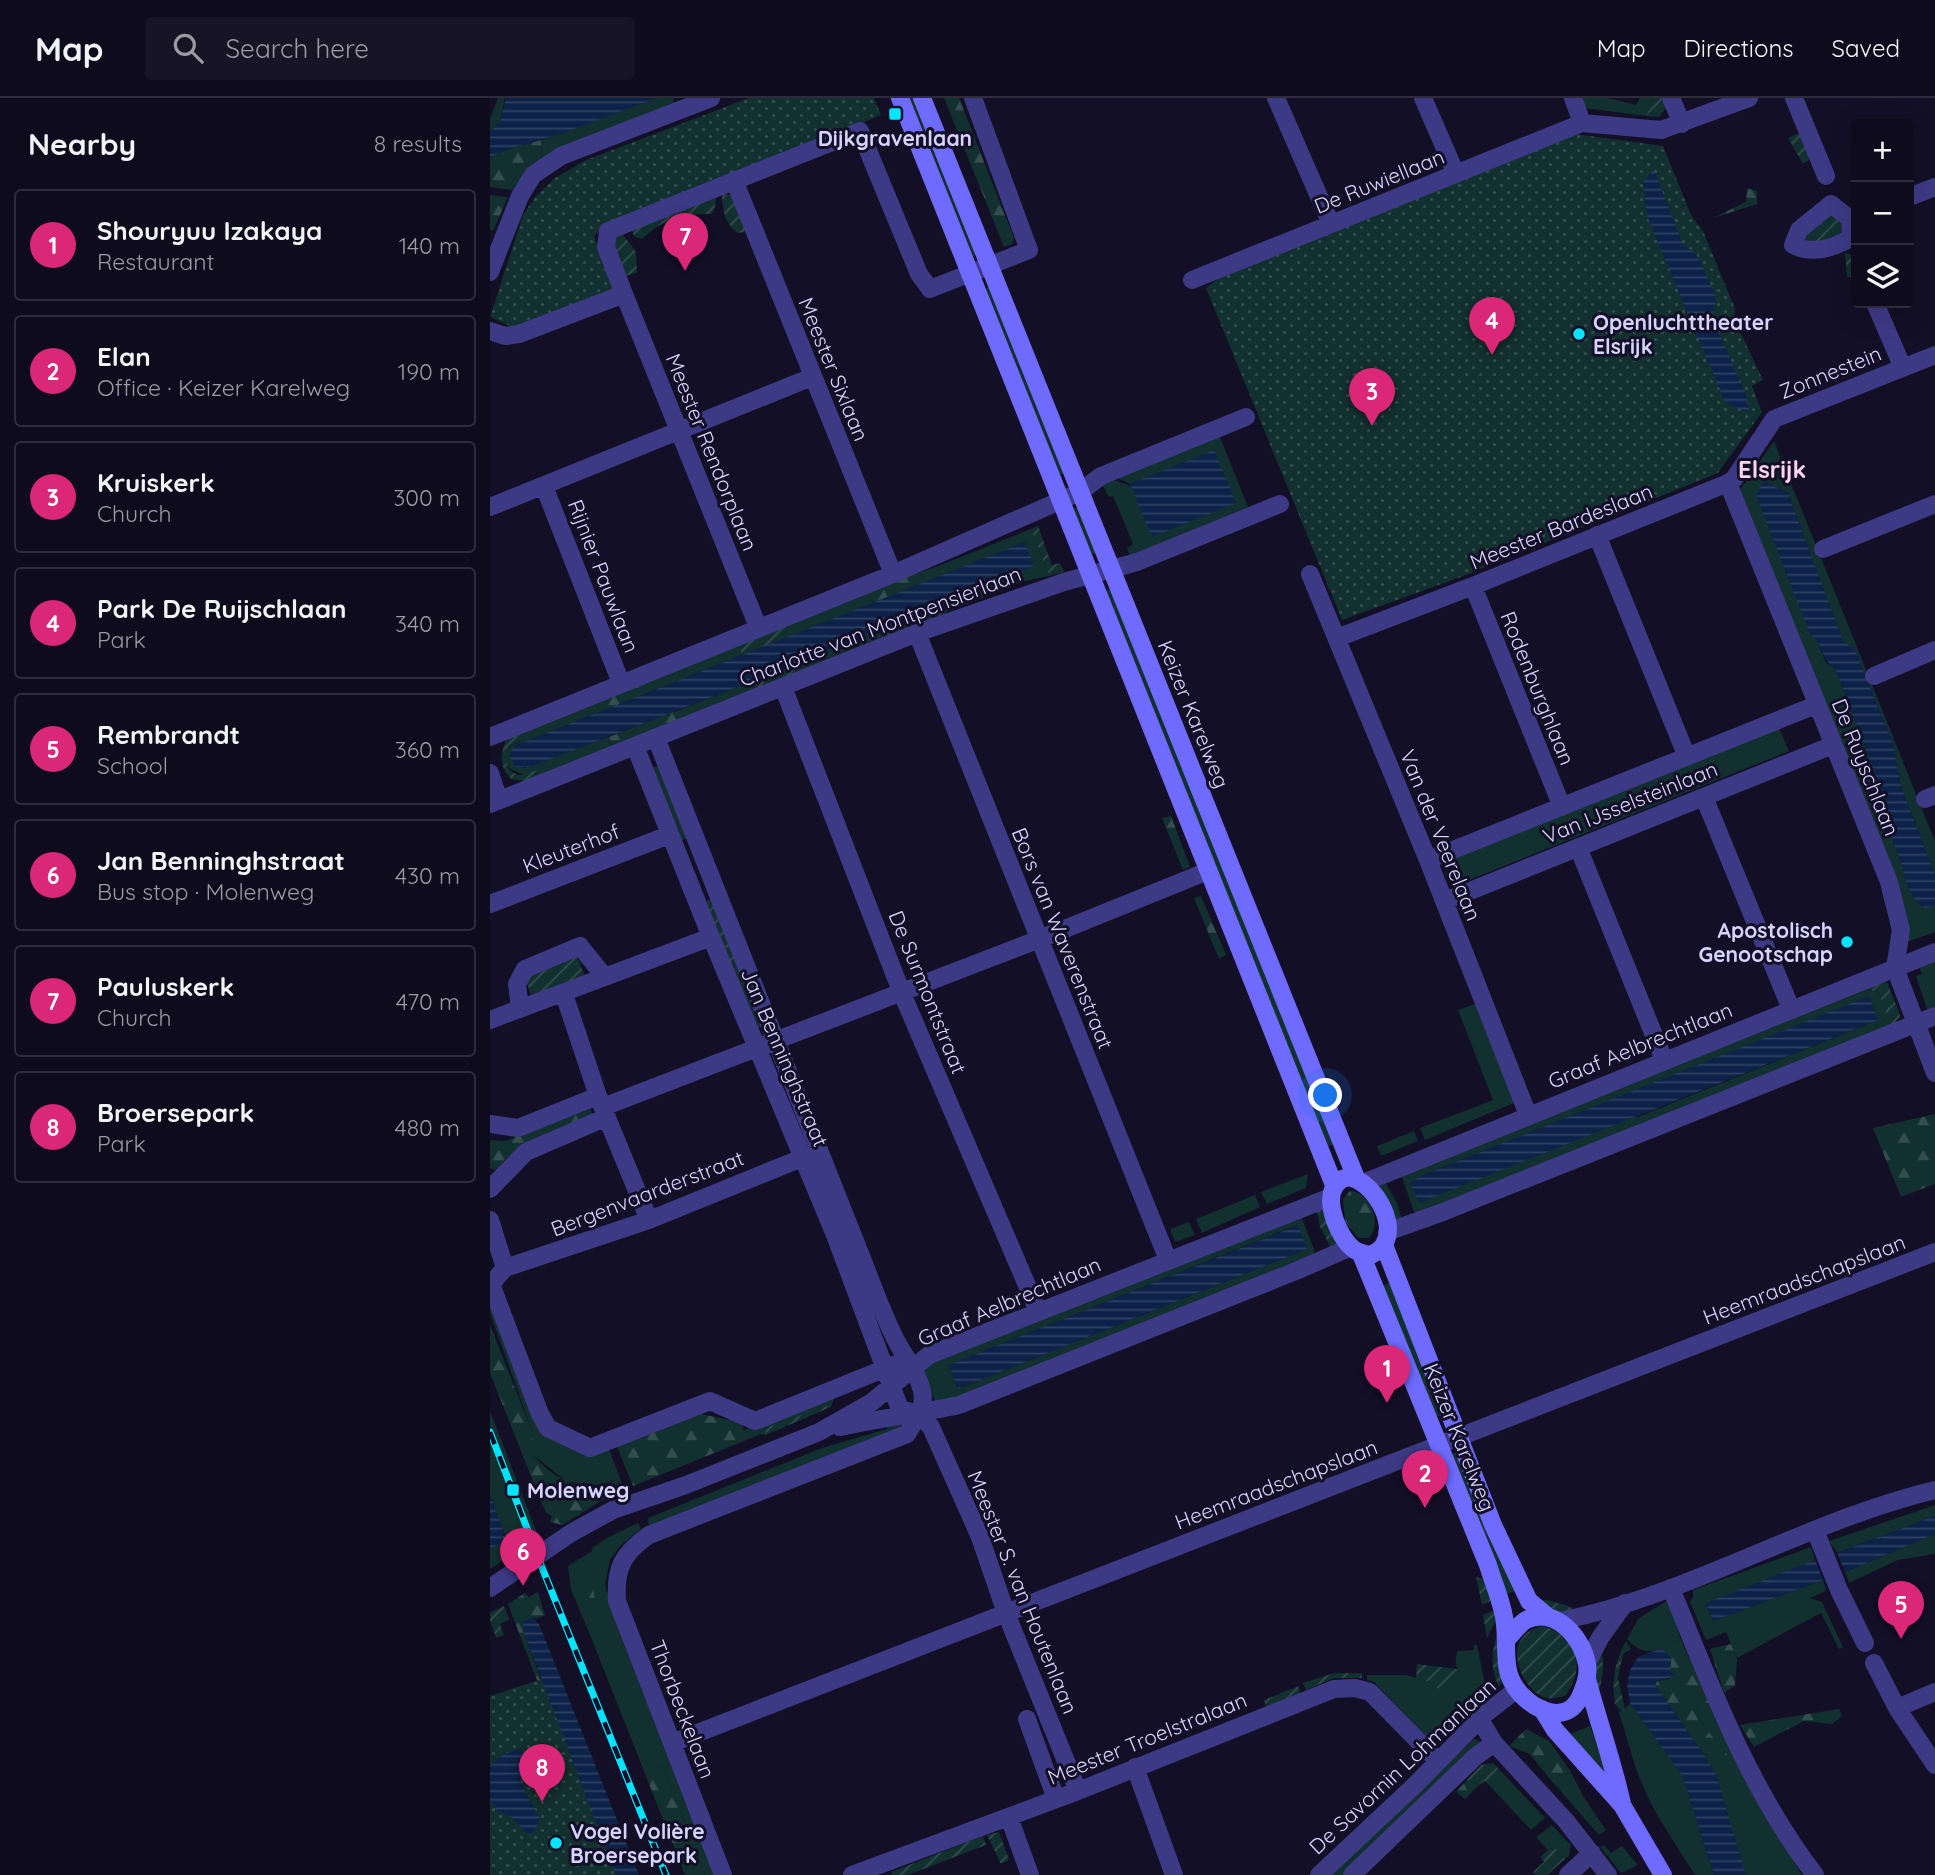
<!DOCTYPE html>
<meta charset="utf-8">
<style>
:root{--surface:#0e0b1c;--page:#171425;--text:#f1f3f6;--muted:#9b9ba3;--line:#2e2b3b;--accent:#db2777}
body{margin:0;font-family:Quicksand,sans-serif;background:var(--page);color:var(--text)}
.controls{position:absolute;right:21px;top:21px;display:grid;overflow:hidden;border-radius:7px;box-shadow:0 7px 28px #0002}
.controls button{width:63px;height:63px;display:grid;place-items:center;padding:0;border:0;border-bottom:2px solid var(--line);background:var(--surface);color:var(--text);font:35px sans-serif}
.you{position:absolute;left:836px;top:998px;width:24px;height:24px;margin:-18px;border:5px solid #fff;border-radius:50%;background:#1a73e8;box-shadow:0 0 0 10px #1a73e833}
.badge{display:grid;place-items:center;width:46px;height:46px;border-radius:50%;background:var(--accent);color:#fff;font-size:23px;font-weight:700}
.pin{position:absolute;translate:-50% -58px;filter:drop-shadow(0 2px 4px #0008)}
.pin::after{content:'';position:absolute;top:37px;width:24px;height:21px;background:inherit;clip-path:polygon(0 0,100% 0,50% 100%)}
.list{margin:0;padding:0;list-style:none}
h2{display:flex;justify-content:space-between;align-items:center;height:91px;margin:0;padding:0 28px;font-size:30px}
h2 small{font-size:23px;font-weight:400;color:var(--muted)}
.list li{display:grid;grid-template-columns:46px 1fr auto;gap:21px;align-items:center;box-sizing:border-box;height:112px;margin:0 14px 14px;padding:0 14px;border:2px solid var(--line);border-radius:7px}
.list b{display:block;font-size:26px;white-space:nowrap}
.list p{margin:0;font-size:23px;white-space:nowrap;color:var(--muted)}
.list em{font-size:23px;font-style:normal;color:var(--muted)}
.icon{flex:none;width:38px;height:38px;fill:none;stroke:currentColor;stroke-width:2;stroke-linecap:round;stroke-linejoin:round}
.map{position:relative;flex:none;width:1445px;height:1777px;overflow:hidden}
header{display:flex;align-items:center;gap:42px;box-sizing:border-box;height:98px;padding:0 35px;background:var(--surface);border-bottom:2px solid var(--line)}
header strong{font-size:33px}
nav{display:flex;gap:38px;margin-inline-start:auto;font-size:24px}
.search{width:490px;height:63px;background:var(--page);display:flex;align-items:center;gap:18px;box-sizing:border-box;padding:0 24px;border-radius:7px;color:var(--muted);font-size:26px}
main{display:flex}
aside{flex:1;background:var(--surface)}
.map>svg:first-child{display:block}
.grass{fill:#12302f;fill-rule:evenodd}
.forest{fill:url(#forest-firs)}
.park{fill:url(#park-dots)}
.garden{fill:url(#garden-furrows)}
.water{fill:url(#water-rules)}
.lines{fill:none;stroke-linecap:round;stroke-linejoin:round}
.minor{stroke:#3d3a85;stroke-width:18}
.tertiary{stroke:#3d3a85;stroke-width:18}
.secondary{stroke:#6f6bff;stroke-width:18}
.rail-casing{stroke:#00e5ff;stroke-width:7}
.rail{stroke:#130f26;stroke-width:4.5;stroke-dasharray:13;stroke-linecap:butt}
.poi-dot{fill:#00e5ff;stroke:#130f26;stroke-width:2.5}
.labels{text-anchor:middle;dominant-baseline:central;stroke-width:6;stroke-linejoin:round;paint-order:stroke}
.poi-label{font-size:21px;font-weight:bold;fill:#d9d4ff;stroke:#130f26;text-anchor:start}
.street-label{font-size:21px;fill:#d9d4ff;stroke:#130f26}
.quarter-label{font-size:24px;font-weight:bold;fill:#ffd6f0;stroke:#130f26}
</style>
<header>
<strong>Map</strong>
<div class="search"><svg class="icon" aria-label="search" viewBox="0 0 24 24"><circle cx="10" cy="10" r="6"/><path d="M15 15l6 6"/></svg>Search here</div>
<nav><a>Map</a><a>Directions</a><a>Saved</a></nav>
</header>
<main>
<aside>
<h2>Nearby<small>8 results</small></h2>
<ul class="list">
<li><span class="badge">1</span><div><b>Shouryuu Izakaya</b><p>Restaurant</p></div><em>140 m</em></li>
<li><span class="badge">2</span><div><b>Elan</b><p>Office · Keizer Karelweg</p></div><em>190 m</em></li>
<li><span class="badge">3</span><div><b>Kruiskerk</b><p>Church</p></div><em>300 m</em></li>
<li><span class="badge">4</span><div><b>Park De Ruijschlaan</b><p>Park</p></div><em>340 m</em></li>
<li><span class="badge">5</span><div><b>Rembrandt</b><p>School</p></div><em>360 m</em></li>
<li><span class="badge">6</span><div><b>Jan Benninghstraat</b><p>Bus stop · Molenweg</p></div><em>430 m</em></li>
<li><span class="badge">7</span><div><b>Pauluskerk</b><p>Church</p></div><em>470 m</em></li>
<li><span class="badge">8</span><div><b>Broersepark</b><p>Park</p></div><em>480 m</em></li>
</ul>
</aside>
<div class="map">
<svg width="1445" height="1777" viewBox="0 0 1445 1777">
<defs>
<pattern id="forest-firs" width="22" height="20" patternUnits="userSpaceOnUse" patternTransform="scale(1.75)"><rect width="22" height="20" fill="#12302f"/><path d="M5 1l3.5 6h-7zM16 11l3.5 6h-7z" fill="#344d4e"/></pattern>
<pattern id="park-dots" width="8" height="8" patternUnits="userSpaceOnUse" patternTransform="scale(1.75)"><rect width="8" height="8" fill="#12302f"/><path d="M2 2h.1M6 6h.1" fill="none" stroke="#344d4e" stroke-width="1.8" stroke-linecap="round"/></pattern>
<pattern id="garden-furrows" width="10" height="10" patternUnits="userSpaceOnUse" patternTransform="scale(1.75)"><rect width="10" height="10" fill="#12302f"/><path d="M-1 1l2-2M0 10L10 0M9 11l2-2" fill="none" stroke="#344d4e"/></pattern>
<pattern id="water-rules" width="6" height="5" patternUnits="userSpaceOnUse" patternTransform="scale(1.75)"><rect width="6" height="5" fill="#0c2248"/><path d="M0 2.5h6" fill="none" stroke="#2f4163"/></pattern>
</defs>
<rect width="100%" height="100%" fill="#130f26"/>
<path class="grass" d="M8 0H15L10 24 0 34V21Z
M166 0H184L183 7 52 63 51 42Z
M415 0H426L486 157 482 159Z
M1090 0H1119L1146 7 1150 0H1161L1162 5 1156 18 1094 10Z
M500 188 576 374 568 378 492 193Z
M730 339 758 409 640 458 637 450 643 446 623 398 619 399 611 385 621 381 641 388 663 439 724 353 640 386 625 379Z
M1284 343 1445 743V777L1411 688 1403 647 1365 552 1353 544 1298 395 1274 383 1326 539 1336 565 1345 570 1379 659 1377 675 1413 770C1415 786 1422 802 1435 810L1445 808V834L1417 844 1249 393Z
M589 409 607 450 605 456 600 455 583 411Z
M541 431 559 478 535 483 464 511 460 502 544 468 534 445 450 478 448 468Z
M623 490 845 1046 836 1049 613 494Z
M377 493 383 505 293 541 300 526Z
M392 529 396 541 315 573 309 563Z
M249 547 252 557 170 590V580Z
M263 583 265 594 188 622 184 614Z
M104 605 110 614 24 648 34 670 119 639 123 649C100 658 76 671 52 677 33 682 0 666 22 648 25 645 32 643 36 641L34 633Z
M1289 630 1299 653 967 787 958 783 955 775 961 771 958 763Z
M170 667 199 739 191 743 162 670Z
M1445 859V911H1437L1426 878 1432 876 1428 865Z
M249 864 274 928 265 931 241 867Z
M1366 891V896L1381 892 1389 895 1397 919 1385 930 1387 935 931 1115 924 1114 911 1076ZM1379 899 1388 922 1150 1018 931 1078Z
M985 906 1024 1005 935 1042 930 1030 1003 1002 968 912Z
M924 1033 928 1043 891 1058 887 1048Z
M818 1076 816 1090 777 1106 771 1094Z
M895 1084 907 1105 912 1122 902 1123 888 1090Z
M765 1097 770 1109 712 1135 706 1121Z
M812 1120 825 1154 823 1155 825 1158 468 1305 446 1306 433 1270 451 1258ZM807 1127 817 1151 468 1291 459 1267Z
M699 1124 705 1137 685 1144 680 1131Z
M901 1184 953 1314 950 1318H942L892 1188Z
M0 1196 49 1325 119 1351 130 1380 108 1388 76 1383 42 1356 38 1347 42 1333 0 1215Z
M346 1296 342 1306 276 1330V1337L271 1336 269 1326Z
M0 1313 49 1440 0 1471V1447L15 1438 0 1397Z
M410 1326 411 1332 159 1430 158 1420 332 1350 397 1331V1328Z
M967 1352 1026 1493 1014 1497 958 1359Z
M1445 1407V1418L1347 1455 1339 1443Z
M148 1425 151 1431 131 1447 120 1462 115 1487 128 1531 224 1777H215L174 1671 150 1663 96 1527 109 1523 101 1485 81 1492 78 1468 102 1453V1450L117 1440Z
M1445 1436V1456L1408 1462 1359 1485 1355 1474Z
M1321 1449 1325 1462 1216 1506 1223 1523 1333 1482 1336 1493 1320 1500 1332 1504 1353 1549 1349 1551 1331 1515 1247 1560 1236 1534 1216 1542 1200 1504 1203 1499V1492Z
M1178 1502 1191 1542C1169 1551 1156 1562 1137 1541L1148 1521Z
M984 1547H987L997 1595 986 1603 943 1646 884 1584 877 1582V1577H917L940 1584 974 1577C964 1570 965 1565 967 1553L984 1552Z
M1207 1602 1225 1617 1266 1699 1312 1777H1256L1254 1774 1226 1677 1213 1655 1239 1659 1209 1622Z
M1140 1605 1193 1678 1224 1777H1205C1185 1745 1161 1712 1148 1676 1140 1655 1136 1633 1128 1613L1132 1614Z
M1100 1628 1119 1685 1074 1638Z
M984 1641 990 1643 992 1649 857 1777H839Z
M1008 1670 1055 1720 1041 1732 999 1687Z
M1081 1674 1093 1698 1116 1732 1109 1737 1060 1681Z
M1062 1727 1081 1747 1079 1758 1075 1761 1066 1751 1058 1752 1046 1739Z
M1114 1747 1121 1755 1132 1748 1148 1767 1131 1775 1110 1749Z"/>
<path class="forest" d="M454 0H469L524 140 522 146 514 149Z
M51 42 52 63 31 81 22 92 0 89V60L13 53Z
M1257 90 1267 93V106L1223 120 1256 104Z
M0 97 18 99 3 133 0 132Z
M448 468 450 478 383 505 377 493Z
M460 502 464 511 396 541 392 529Z
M170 580V590L110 614 104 605Z
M184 613 188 622 123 649 119 639Z
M681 718 700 769 693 772 672 720Z
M711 798 736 857 729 861 704 800Z
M101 1011 103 1019 31 1050 18 1059 5 1072 0 1070V1042L15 1043Z
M1445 1016V1086L1411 1099 1383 1030Z
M860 1093C880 1094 893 1125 879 1140H868L855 1123 853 1101Z
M0 1227 42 1333V1342L38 1347C48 1371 82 1392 109 1388 116 1387 124 1382 130 1380L135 1392 111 1403 72 1427 60 1424 62 1418 56 1414 52 1406 0 1275Z
M201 1314 250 1324 254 1332 269 1326 271 1336 143 1388 126 1346Z
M102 1484 109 1523 96 1527 81 1492Z
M48 1494 55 1517 46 1521 42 1519 33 1532 57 1598H53L18 1506 35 1495 39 1499Z
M1191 1542 1225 1617 1207 1603 1209 1622 1240 1660 1213 1655 1165 1587 1167 1583 1179 1581 1181 1561 1172 1550Z
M1241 1546 1247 1560 1245 1588 1234 1595 1220 1551Z
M1349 1611 1352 1618 1342 1626 1314 1623 1264 1649 1250 1627Z
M1036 1631 1059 1643 1081 1674 1060 1681 1040 1656 1019 1648Z
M150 1663 174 1671 215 1777H195Z
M977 1682 989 1687 975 1701 966 1694Z"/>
<path class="park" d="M259 0H384L391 17 112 130 104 138 125 194 42 227 20 228 0 219 33 117 46 98 65 80 96 62Z
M1086 36 1173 48 1201 117 1213 133 1245 211 1244 221 1273 282 1262 288 1272 314 1228 375 968 480 852 522 716 190 732 178Z
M52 1581 132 1777H0V1598Z"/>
<path class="garden" d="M1161 0H1172L1176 10 1169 19 1156 18 1162 5Z
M1311 34 1323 59 1313 66 1298 40Z
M232 96 241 97 257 134 247 135C235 124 232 113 232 96Z
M226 98 225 109 222 116C193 115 173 121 152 141L145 139 141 132Z
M1336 117 1347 118 1354 129 1352 138 1317 147 1311 135Z
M131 134 146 154 147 175 135 178 124 145 125 135Z
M1355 155 1363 157 1366 166V179H1357Z
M548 428 562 467 570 465 574 474 559 478 541 431Z
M300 526 293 541 252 557 249 547Z
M309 563 315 573 265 594 263 583Z
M34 633 37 641C32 643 24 645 20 649 11 658 17 676 30 677 35 677 43 673 48 672L50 678 33 683 21 681C9 668 10 658 16 642Z
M224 800 249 864 241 867 216 803Z
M87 858 95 879 41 897 35 880Z
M1395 884H1397L1410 917 1409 921 1406 922 1407 926 1387 935 1385 930 1397 919 1389 895 1381 892 1366 896V891Z
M827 1113H836L850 1145 841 1150 830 1129Z
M342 1306 341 1309 276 1337 275 1330Z
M986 1479 998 1482 1004 1501 992 1507Z
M1057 1502 1076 1507 1085 1512 1075 1517 1064 1513 1049 1503Z
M14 1508 19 1521 10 1526 14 1537 6 1540 0 1522V1515Z
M1007 1511 1009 1516 997 1540 993 1517Z
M1011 1524 1015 1580 1009 1589C998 1566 1003 1547 1011 1524Z
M1052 1528C1087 1536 1097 1571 1075 1598 1069 1599 1063 1601 1057 1600 1036 1596 1017 1557 1033 1539 1038 1533 1045 1530 1052 1528Z
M1136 1543 1141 1551 1133 1556 1128 1580 1135 1611 1132 1614 1125 1606C1121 1584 1125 1563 1136 1543Z
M1109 1546C1116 1565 1113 1581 1107 1599L1103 1579Z
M927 1566 967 1571 974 1577 956 1597 940 1584 926 1580Z
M844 1575H872V1580H844L816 1592 813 1585Z
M808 1588 810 1595 776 1609 774 1602Z
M1003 1665 1008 1670 999 1687 995 1683 989 1687 977 1682 991 1667Z
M509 1734 519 1762 511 1766 497 1737Z
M493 1738 496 1747 418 1777H402L401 1774Z
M1066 1751 1075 1761 1057 1777H1045L1043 1774 1054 1764 1050 1759 1058 1752Z"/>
<path class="water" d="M16 0H166L76 34 13 53 0 60V34L10 24Z
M1164 72 1193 147 1206 155 1224 194 1226 204 1222 218 1256 297 1259 312 1253 313 1235 304 1157 118 1153 84Z
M724 352 746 405 662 439 640 386Z
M1274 383 1298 395 1353 543 1365 552 1403 647 1411 688 1445 777V808L1435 810C1422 802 1415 786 1413 770L1377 675 1379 659 1345 570C1329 561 1334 544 1320 536L1266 397Z
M535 444 544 468 263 583 40 669H26L19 657 24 648Z
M1379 898 1388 922 929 1105 920 1084 931 1078Z
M808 1127 817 1151 468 1291 459 1267Z
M0 1397 15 1438 11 1446 3 1450 0 1448Z
M1445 1418V1436L1355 1474 1347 1455Z
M1325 1462 1333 1482 1223 1523 1216 1505Z
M42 1519 49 1526 149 1777H126L33 1532V1523Z
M1172 1550 1181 1561 1180 1573 1185 1578 1167 1583 1165 1587 1213 1655 1226 1677 1256 1777H1224L1193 1679 1140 1605 1137 1587 1140 1572 1148 1559Z
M29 1651 40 1660 30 1680 34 1692 50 1720 42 1737 37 1736 23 1720 6 1712 0 1701V1668L14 1656Z"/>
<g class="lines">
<path class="minor" d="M786 0 841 126
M933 0 966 76
M1083 0 1092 25
M1181 0 1192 26
M1304 0 1336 78
M244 82 403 476
M1419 99 1445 89
M1341 106 1360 121 1361 140C1343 150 1323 157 1303 147L1309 132Z
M0 174 30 98 43 77 71 58 221 0
M702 182 1092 25 1171 32 1259 0
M134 196 268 529
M1385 205 1413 270
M0 233 15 238 29 236 134 196 116 149 118 133 370 33 429 176 440 191 539 152 483 0
M1238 385 1399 784 1411 832 1405 870 1445 975
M54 388 131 585
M0 409 322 279
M1107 437 1197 659
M1333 451 1445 406
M820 476 938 762 1038 1017
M983 488 1072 709
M427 535 678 1162
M847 540 983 488 1238 385 1244 381 1284 321 1445 257
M1384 578 1445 552
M293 589 411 893 548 1213
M0 639 403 476 590 394 611 378 756 319
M166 640C235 816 306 992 375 1168 385 1194 395 1222 408 1246 417 1262 428 1275 432 1293 436 1310 425 1322 417 1336L159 1437C132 1456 125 1470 127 1503L233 1777
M145 648 221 839 345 1137 410 1311 428 1316 441 1329 490 1439 516 1515 588 1693
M0 675 9 702
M1214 699 1301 911
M1435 701 1445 697
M0 706 427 535 574 484 647 464 790 406
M1088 749 1174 962
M938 762 1326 607
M955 803 1343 647
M0 806 179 737
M74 896 108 998 159 1122
M30 911 27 886 35 871 90 848 114 878
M0 922 221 839
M113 1009 550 841 718 773
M0 1026 28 1030 108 998
M0 1091 36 1054 117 1019
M0 1122 15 1170
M15 1170 1 1186 50 1316 58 1330 100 1350 220 1303 265 1323 406 1266
M15 1170 159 1122 312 1060
M350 1329C389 1320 429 1316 469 1307L806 1173 861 1149
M1325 1432 1349 1492 1375 1545
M0 1490 81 1435 123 1412 196 1387 329 1334 382 1304 439 1257 841 1099
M1181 1490C1221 1589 1259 1691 1325 1777
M1384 1565 1407 1610 1445 1667
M1407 1610 1445 1594
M537 1621 566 1701
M990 1622 1004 1645 1076 1723 1118 1777
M182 1645 1445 1154
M645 1669 684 1777
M519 1719 540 1777
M362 1777 588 1693 844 1591 865 1590 880 1594 948 1663
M829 1777 925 1687 995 1616 1026 1592
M862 1777 985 1659 1004 1645
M1078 1777 1102 1755"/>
<path class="tertiary" d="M873 1085 1445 854
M897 1134 953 1114 1445 918
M1070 1523C1200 1497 1316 1423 1445 1392
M1097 1565 1110 1540 1135 1505"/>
<path class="secondary" d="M410 0 844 1087
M432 0 866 1080
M858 1079C882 1082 908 1124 894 1146 892 1151 886 1154 881 1157 874 1156 867 1155 861 1149 845 1134 827 1086 858 1079Z
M894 1147 1003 1427 1039 1503 1058 1519
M871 1156 998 1467C1003 1484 1011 1501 1014 1519 1020 1552 1007 1578 1038 1603 1045 1609 1057 1615 1067 1615 1079 1615 1087 1607 1091 1597 1095 1587 1099 1577 1097 1566 1092 1539 1065 1508 1036 1522 1029 1526 1023 1535 1017 1541
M1097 1581C1108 1623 1123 1664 1132 1706
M1052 1611 1065 1632 1132 1707 1173 1777"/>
<defs>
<path id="rail" d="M0 1334 53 1472 176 1777"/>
</defs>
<use href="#rail" class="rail-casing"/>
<use href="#rail" class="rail"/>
</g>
<g class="poi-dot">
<rect x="398" y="9" width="14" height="14" rx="3.5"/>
<circle cx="1089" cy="236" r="7"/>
<circle cx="1357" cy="844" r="7"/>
<rect x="16" y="1385" width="14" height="14" rx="3.5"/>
<circle cx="66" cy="1745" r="7"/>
</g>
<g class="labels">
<g class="poi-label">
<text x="405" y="40" text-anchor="middle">Dijkgravenlaan</text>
<text x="1103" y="224">Openluchttheater<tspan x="1103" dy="24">Elsrijk</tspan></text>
<text x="1343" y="832" text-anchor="end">Apostolisch<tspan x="1343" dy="24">Genootschap</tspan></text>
<text x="37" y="1392">Molenweg</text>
<text x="80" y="1733">Vogel Volière<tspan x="80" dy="24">Broersepark</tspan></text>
</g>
<g class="street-label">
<text transform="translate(889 83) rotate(-22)">De Ruwiellaan</text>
<text transform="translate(344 271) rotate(68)">Meester Sixlaan</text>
<text transform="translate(1340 274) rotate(-22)">Zonnestein</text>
<text transform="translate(222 354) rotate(68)">Meester Rendorplaan</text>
<text transform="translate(1071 428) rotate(-22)">Meester Bardeslaan</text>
<text transform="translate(114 478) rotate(69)">Rijnier Pauwlaan</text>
<text transform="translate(390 528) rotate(-21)">Charlotte van Montpensierlaan</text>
<text transform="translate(1048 590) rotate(68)">Rodenburghlaan</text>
<text transform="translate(704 616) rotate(68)">Keizer Karelweg</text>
<text transform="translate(1376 669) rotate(68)">De Ruyschlaan</text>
<text transform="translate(1140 704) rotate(-22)">Van IJsselsteinlaan</text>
<text transform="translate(951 737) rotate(68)">Van der Veerelaan</text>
<text transform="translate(81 750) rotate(-21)">Kleuterhof</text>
<text transform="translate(573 840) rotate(68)">Bors van Waverenstraat</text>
<text transform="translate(438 894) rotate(68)">De Surmontstraat</text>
<text transform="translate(1150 947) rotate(-22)">Graaf Aelbrechtlaan</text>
<text transform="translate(295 959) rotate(67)">Jan Benninghstraat</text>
<text transform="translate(157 1095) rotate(-21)">Bergenvaarderstraat</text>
<text transform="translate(1314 1181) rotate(-21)">Heemraadschapslaan</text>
<text transform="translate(519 1203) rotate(-23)">Graaf Aelbrechtlaan</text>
<text transform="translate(970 1339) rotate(68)">Keizer Karelweg</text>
<text transform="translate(786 1386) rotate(-21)">Heemraadschapslaan</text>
<text transform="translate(533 1494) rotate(68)">Meester S. van Houtenlaan</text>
<text transform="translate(193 1611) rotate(69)">Thorbeckelaan</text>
<text transform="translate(657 1640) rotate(-22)">Meester Troelstralaan</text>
<text transform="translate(912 1668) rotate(-43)">De Savornin Lohmanlaan</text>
</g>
<g class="quarter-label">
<text x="1282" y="371">Elsrijk</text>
</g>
</g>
</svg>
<div class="controls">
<button>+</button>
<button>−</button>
<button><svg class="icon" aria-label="layers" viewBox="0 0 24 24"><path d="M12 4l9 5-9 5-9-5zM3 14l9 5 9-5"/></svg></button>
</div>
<div class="you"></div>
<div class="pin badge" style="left:897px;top:1305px">1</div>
<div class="pin badge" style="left:935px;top:1410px">2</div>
<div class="pin badge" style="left:882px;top:328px">3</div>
<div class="pin badge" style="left:1002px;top:257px">4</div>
<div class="pin badge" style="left:1411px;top:1541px">5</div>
<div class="pin badge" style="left:33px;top:1488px">6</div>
<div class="pin badge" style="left:195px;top:173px">7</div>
<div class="pin badge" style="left:52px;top:1704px">8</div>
</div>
</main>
